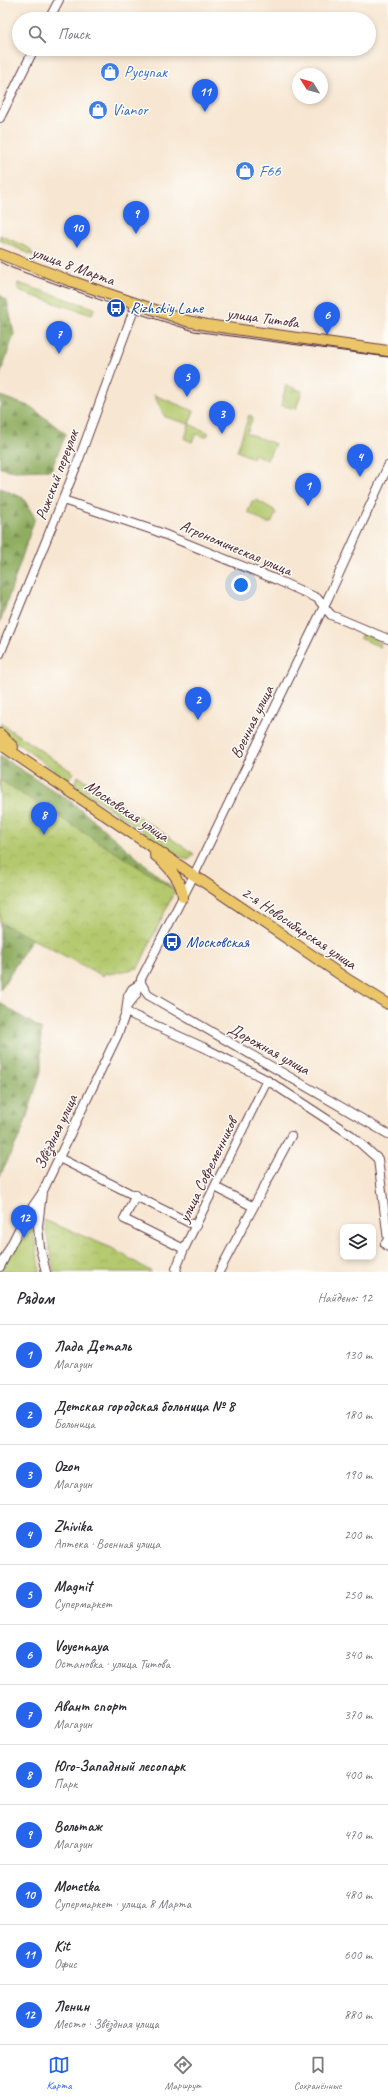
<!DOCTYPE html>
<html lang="ru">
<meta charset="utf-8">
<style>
:root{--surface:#fff;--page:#f2f2f3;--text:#2b2b33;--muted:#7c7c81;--line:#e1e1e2;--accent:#2563eb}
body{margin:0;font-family:Caveat,sans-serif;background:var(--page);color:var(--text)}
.controls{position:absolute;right:12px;bottom:12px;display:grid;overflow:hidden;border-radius:8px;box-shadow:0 2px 6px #0003}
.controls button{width:36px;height:36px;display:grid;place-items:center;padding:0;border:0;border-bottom:1px solid var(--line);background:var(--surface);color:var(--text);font:20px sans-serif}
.compass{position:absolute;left:292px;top:68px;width:36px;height:36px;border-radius:50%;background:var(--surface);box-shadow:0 2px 6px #0003;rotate:307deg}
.you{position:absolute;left:241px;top:585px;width:14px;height:14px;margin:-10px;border:3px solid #fff;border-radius:50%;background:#1a73e8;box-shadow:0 0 0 6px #1a73e833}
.badge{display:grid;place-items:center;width:26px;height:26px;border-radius:50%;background:var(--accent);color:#fff;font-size:13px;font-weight:700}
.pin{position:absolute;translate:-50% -33px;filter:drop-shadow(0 1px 2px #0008)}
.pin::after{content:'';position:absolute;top:21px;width:14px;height:12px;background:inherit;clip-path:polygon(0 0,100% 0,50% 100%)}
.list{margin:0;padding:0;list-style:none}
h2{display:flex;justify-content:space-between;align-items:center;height:52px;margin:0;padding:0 16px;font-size:17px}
h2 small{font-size:13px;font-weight:400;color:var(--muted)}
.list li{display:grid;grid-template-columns:26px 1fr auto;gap:12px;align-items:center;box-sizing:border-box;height:60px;padding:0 16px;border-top:1px solid var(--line)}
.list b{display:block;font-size:15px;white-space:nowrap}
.list p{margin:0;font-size:13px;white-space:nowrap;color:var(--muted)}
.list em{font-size:13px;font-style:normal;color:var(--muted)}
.icon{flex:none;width:22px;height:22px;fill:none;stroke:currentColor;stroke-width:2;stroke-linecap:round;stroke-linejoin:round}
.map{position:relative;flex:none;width:388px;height:1272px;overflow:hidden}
.search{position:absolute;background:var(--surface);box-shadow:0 2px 6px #0003;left:12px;right:12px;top:12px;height:44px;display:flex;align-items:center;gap:10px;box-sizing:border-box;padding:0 14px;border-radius:22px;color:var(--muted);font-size:15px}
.sheet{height:772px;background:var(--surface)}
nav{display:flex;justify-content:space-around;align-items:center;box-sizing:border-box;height:56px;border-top:1px solid var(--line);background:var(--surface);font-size:11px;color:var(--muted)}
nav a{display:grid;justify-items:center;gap:2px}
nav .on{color:var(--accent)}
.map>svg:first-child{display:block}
.green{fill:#b4c96e;stroke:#7f744c}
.forest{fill:url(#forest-firs);stroke:#6c6646}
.park{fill:url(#park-crowns);stroke:#7f744c}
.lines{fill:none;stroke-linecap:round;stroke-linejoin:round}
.minor-casing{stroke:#643d44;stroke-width:10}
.major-casing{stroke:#643d44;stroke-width:12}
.minor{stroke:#fff;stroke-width:8}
.major{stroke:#ebc669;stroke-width:10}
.tram{stroke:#4a1f2b;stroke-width:1}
.labels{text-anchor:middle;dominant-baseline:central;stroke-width:3;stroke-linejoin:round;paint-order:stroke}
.shop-label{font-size:16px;fill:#366cbe;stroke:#fdfcf7;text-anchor:start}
.street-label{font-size:16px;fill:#4a1f2b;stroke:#fdfcf7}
.transit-label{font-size:16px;fill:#164399;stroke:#fdfcf7;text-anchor:start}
</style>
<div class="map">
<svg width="388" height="1272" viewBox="0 0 388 1272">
<defs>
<pattern id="forest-firs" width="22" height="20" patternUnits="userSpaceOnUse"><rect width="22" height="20" fill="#8fad61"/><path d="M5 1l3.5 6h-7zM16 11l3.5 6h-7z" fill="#778c50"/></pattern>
<pattern id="park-crowns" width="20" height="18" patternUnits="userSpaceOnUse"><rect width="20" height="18" fill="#b4c96e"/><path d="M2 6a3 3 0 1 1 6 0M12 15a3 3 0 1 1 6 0" fill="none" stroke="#9cac5f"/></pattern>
</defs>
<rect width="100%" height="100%" fill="#fdfcf7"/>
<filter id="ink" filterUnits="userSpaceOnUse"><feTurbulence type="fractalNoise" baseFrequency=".025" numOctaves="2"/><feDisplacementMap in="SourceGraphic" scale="8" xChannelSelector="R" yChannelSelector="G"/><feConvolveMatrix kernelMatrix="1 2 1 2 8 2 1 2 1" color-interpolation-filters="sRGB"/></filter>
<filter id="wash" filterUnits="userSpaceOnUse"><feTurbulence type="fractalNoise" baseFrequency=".012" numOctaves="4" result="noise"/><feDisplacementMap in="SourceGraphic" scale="16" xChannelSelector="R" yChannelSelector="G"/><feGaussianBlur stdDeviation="0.9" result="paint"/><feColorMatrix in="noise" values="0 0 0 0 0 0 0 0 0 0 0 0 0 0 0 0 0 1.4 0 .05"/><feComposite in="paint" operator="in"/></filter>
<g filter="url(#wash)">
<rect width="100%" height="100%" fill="#f7e6d1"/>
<path class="green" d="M0 235 29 248 34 256 0 240Z
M18 283 94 308 92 315 18 291Z
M154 395 194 411 189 424 209 433 206 437 196 434 192 442 185 439 189 424 165 417Z
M249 415 253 417 247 433 275 444 267 460 254 454 252 458 237 451Z
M257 500 274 510 276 514 271 523H266L248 512 252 501Z
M365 634 379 641 380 647 360 638 361 635Z
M0 723 74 773 70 778 66 779 5 734 0 728Z
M78 776 194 854 193 856 188 860 182 858 88 794 75 786V781Z
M26 1224 28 1225 22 1239 24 1240 31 1226C35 1231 38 1262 40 1272H5L1 1269 23 1226Z"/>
<path class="forest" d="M0 295 7 300 14 334 0 375Z
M0 396 31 407 66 434 51 470 15 471 0 468Z
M0 488 23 498 35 518 0 623Z
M0 756 73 803 175 890 138 968H107L32 939 0 990Z
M0 1003 41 1029V1071L23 1129 0 1176Z"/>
<path class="park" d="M286 385 302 391 296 409 281 405Z
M0 780 175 890 138 968 110 974 105 973 103 976 0 922Z
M44 1220 112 1248 152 1272H54Z"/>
</g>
<g filter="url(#ink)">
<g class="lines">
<defs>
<path id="minor" d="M49 19 59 0
M0 118 34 49
M63 500 156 531 277 580 317 598 331 615 388 639
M0 654 76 467 136 304
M141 983 148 995 388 1134
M128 1005 136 995 137 986
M126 1012 203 1047 267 1080 351 1135 378 1159 388 1240 385 1244 388 1247
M59 1158 196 1226
M215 1187 252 1206
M42 1193 38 1226 40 1248 46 1272
M136 1195 124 1219 184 1249
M0 1267 24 1219 42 1193 118 1034 126 1012 128 996 132 989 141 983V979L194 875 328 598 388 466
M177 1272 176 1269 184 1249 267 1080
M219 1272 291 1136"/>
<path id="major" d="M0 254 65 279 187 321 207 325 388 351
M0 734 13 747
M0 744 347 979 388 1004
M155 855C167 865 182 881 183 897"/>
</defs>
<use href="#minor" class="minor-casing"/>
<use href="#major" class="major-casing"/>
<use href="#minor" class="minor"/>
<use href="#major" class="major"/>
<path class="tram" d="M0 262 12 268 134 312 194 331 388 357"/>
</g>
</g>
<defs>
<symbol id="shop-disc" viewBox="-11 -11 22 22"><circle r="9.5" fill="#3f7fe0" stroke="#fdfcf7"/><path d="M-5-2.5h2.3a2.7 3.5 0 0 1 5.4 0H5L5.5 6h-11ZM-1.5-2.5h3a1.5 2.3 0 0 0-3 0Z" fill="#fff"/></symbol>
<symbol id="bus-disc" viewBox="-11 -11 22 22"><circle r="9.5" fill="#1a4fb4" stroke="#fdfcf7"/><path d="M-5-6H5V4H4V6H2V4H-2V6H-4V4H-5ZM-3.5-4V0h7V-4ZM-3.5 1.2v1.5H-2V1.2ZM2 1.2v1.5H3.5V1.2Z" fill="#fff"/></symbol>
</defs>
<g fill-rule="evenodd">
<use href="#shop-disc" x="99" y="61" width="22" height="22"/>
<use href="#shop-disc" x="87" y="99" width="22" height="22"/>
<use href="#shop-disc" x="234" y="160" width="22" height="22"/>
<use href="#bus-disc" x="105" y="297" width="22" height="22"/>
<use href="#bus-disc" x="161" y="931" width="22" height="22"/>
</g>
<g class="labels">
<g class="shop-label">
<text x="124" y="72">Русупак</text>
<text x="112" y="110">Vianor</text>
<text x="259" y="171">F66</text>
</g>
<g class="street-label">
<text transform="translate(73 266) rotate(20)">улица 8 Марта</text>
<text transform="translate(263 318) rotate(8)">улица Титова</text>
<text transform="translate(57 475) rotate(-69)">Рижский переулок</text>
<text transform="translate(236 548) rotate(23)">Агрономическая улица</text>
<text transform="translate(252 722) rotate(-64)">Военная улица</text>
<text transform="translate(127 811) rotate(34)">Московская улица</text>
<text transform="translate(299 928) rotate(34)">2-я Новосибирская улица</text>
<text transform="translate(269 1049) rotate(29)">Дорожная улица</text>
<text transform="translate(56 1132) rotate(-65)">Звёздная улица</text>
<text transform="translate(208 1170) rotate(-64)">улица Современников</text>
</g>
<g class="transit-label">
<text x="130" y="308">Rizhskiy Lane</text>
<text x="186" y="942">Московская</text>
</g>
</g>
</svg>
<div class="controls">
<button><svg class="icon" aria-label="layers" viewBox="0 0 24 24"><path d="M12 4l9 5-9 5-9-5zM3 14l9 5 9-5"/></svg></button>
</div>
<svg class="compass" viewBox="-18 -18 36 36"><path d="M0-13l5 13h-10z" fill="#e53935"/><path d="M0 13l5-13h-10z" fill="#7c7c81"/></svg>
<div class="you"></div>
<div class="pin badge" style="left:308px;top:506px">1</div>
<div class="pin badge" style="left:198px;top:720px">2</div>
<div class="pin badge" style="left:222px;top:434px">3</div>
<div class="pin badge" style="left:360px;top:477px">4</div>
<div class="pin badge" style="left:187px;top:397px">5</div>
<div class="pin badge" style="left:327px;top:335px">6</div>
<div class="pin badge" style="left:59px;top:354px">7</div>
<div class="pin badge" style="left:44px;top:835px">8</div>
<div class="pin badge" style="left:136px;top:234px">9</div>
<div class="pin badge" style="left:77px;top:248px">10</div>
<div class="pin badge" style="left:205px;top:112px">11</div>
<div class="pin badge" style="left:24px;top:1238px">12</div>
<div class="search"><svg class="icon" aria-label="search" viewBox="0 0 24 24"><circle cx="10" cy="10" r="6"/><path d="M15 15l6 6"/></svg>Поиск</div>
</div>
<section class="sheet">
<h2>Рядом<small>Найдено: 12</small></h2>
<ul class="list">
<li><span class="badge">1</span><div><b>Лада Деталь</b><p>Магазин</p></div><em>130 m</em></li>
<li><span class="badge">2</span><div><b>Детская городская больница № 8</b><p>Больница</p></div><em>180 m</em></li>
<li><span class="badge">3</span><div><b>Ozon</b><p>Магазин</p></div><em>190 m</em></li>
<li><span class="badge">4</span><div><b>Zhivika</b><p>Аптека · Военная улица</p></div><em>200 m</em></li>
<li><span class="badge">5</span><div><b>Magnit</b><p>Супермаркет</p></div><em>250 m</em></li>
<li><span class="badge">6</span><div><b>Voyennaya</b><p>Остановка · улица Титова</p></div><em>340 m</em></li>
<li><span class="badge">7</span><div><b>Авант спорт</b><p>Магазин</p></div><em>370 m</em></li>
<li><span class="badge">8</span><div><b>Юго-Западный лесопарк</b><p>Парк</p></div><em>400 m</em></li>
<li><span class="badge">9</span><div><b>Вольтаж</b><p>Магазин</p></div><em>470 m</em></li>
<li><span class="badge">10</span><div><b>Monetka</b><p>Супермаркет · улица 8 Марта</p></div><em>480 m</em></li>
<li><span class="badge">11</span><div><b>Kit</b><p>Офис</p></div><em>600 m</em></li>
<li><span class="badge">12</span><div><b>Ленин</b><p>Место · Звёздная улица</p></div><em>880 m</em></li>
</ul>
</section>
<nav>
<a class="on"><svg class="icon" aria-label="map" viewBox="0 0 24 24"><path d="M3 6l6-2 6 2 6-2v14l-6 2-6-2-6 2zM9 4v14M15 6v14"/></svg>Карта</a>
<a><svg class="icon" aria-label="directions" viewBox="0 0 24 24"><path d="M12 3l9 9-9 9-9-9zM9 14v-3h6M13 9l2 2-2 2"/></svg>Маршрут</a>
<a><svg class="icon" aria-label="saved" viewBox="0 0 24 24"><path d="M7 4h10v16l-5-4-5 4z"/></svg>Сохранённые</a>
</nav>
